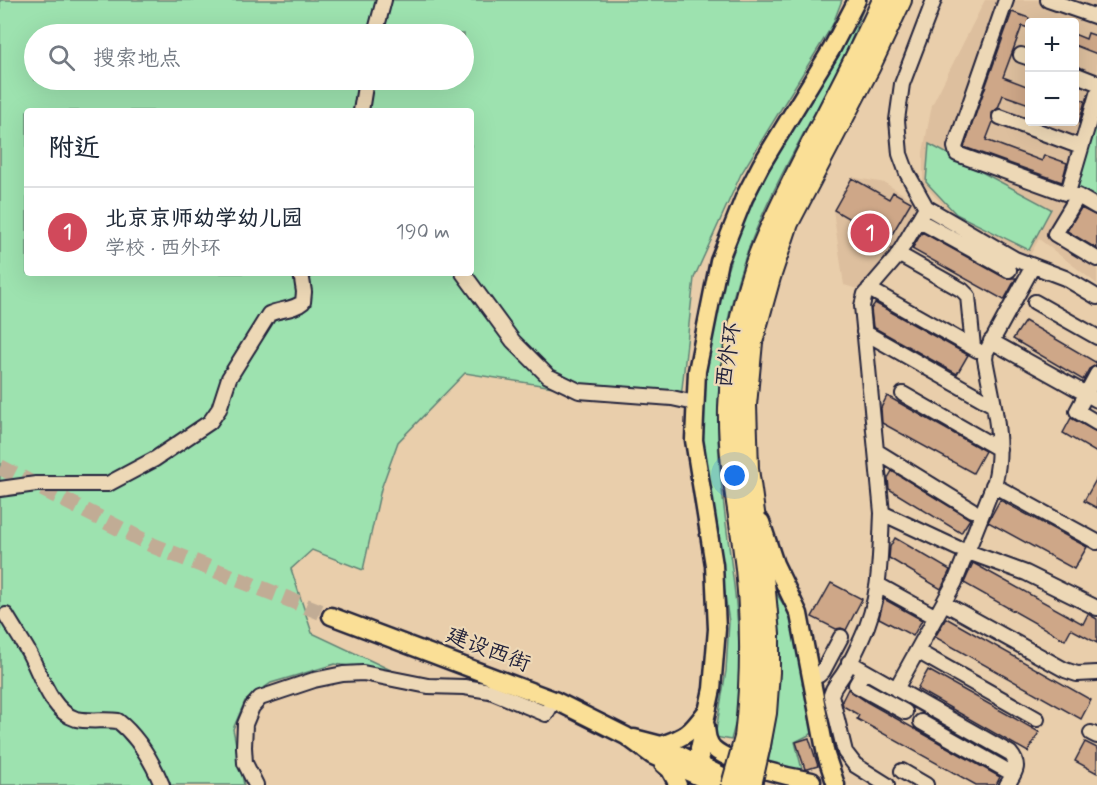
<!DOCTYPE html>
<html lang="zh">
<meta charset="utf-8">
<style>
:root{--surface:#fff;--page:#f6f6f7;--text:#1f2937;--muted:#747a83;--line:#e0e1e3;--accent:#d1495b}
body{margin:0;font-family:Mynerve,"LXGW WenKai TC",sans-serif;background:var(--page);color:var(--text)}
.controls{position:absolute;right:18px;top:18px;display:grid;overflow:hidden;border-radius:6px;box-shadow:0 6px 24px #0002}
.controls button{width:54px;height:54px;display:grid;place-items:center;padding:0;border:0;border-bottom:2px solid var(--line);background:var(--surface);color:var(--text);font:30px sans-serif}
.you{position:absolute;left:735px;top:476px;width:21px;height:21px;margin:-15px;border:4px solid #fff;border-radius:50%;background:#1a73e8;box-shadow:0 0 0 9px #1a73e833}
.badge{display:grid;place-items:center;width:39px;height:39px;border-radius:50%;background:var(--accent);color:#fff;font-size:20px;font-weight:700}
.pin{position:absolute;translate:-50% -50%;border:3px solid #fff;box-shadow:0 2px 6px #0006}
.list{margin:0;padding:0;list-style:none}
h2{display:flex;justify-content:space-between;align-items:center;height:78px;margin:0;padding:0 24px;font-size:26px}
h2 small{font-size:20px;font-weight:400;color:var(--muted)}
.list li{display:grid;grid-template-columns:39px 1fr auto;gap:18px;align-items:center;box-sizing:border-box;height:90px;padding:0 24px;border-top:2px solid var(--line)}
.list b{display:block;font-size:22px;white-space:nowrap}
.list p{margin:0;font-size:20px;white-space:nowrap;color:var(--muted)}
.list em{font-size:20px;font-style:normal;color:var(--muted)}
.icon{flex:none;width:33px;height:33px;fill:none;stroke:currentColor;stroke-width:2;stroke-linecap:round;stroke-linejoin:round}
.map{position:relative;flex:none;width:1097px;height:785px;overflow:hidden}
.search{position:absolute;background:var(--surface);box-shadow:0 6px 24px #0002;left:24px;top:24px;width:450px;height:66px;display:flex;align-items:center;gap:15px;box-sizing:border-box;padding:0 21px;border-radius:33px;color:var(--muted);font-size:22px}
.panel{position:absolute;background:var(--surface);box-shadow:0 6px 24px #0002;left:24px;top:108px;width:450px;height:168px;border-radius:6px}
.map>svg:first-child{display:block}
.built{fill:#ddbf9e;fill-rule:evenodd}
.green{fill:#9de2af;stroke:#608275;stroke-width:1.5;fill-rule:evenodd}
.building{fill:#cea788;stroke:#22223b;stroke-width:1.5}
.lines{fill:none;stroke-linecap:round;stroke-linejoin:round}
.major-tunnel{stroke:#c1ac95;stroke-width:16;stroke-dasharray:16 8;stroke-linecap:butt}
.minor-casing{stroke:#22223b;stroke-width:18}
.major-casing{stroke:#22223b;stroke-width:21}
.highway-casing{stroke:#22223b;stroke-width:24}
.minor{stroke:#edd8b6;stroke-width:14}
.major{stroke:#fadf96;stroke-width:16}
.highway{stroke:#fadf96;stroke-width:20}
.highway-bridge-casing{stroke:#22223b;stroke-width:24;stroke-linecap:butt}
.highway-bridge{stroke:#fadf96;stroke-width:20}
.labels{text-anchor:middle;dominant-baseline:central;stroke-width:4.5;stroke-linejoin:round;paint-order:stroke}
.street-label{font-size:22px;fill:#22223b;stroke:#edd8b6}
</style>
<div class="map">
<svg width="1097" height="785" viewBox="0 0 1097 785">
<rect width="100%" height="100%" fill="#e9ceab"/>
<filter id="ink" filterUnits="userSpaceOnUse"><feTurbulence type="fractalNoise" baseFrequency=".0167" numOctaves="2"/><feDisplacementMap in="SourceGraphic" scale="12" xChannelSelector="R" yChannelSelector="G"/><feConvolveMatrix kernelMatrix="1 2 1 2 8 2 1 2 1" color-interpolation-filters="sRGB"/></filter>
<g filter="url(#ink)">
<path class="built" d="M985 0H1097V284L1039 239 1030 255 955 217 923 184V152L932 105ZM1030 22H1074V122H1030Z
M851 177 885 183 921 205 890 257 858 289 844 285 833 210Z"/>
<path class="green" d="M0 0H842L832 26 741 174 694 278 680 407 465 373 398 442 381 489 363 570 312 550 291 569 312 633 397 673 335 664 271 683 245 701 233 729 244 785H0ZM34 34H464V80H34ZM27 111H471V273H27Z
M863 0H867C859 19 852 40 843 59 813 118 778 176 753 237 734 283 722 338 719 387 713 460 729 533 736 604 740 649 745 696 731 740L715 737 726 671 729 622 703 447 704 388 711 338 725 277 742 226 764 179 832 62Z
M1097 107V206L1071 191Z
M929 144 1051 209 1029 250 956 214 926 182Z
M773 588 787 610 797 639 815 732 795 742 803 773 767 767C782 703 779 653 773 588Z"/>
<path class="building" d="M1012 12 1029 18V28L1022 26 1003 77 1029 87V104L1003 95 998 108 992 113 993 122 986 140 1042 161 1044 155 1067 163 1062 182 964 147Z
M1088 33 1097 36V54L1074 45V34L1086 39Z
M1074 97 1085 101 1079 123 1074 121Z
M852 178 889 199 893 192 911 202 888 241 834 210Z
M1081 208 1097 216V249L1067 231Z
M922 232 1005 278H1016L1004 300 912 249Z
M875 303 968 355 957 374 873 327 871 309Z
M1025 321 1097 363 1096 365 1089 369 1083 380 1013 339Z
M887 396 985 451 973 473 882 423 881 408Z
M1071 418 1097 432V453L1063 433Z
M892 471 970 519 961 533 889 489 888 478Z
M1097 478V508L1084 501Z
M1000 500 1087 547 1074 569 988 522Z
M895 538 950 570 941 589 889 558 890 547Z
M973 563 1083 624 1088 614 1097 619V643L1071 629 1065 640 964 583Z
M831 583 862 599 846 630 841 628 836 629 812 617Z
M884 599 922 620 913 636 879 618Z
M946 618 1091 700 1081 719 935 637Z
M928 670 1039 732 1028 752 917 689Z
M848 689 867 702 1000 777 996 785H976L857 719 859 715 843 706 842 701Z
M809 738 818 766 808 769H805L796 742Z
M1085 742 1097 748V773L1075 761Z"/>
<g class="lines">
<path class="major-tunnel" d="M0 467 154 546 331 616"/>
<defs>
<path id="minor" d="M934 0 902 84 897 120 900 154 907 173 926 207 1015 259 1065 278 1097 297
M1006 0 955 147 957 154 1065 193 1069 189 1097 94
M1048 0 1097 17
M375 34 384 0
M1021 55 1030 58
M1074 74 1097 83
M361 111 366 80
M1000 117 1081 147
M1097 207 1078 196 1055 234 1097 259
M918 220 1009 270
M898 254 962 290 968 296 973 347
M463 273 513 341 548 376 579 391 672 398 695 403
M869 289 977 350
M1035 302 1097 337
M864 332 993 405
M991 341 1097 400
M1097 374 1077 411 1097 423
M903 394 999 449
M876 451 972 510
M993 485 1097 542
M0 489 36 484H108L155 459 210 422 219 409 229 378 269 314C280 309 294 310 303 302L304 292 301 273
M882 513 862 306 865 294 896 258 926 207
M878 585 936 617
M944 603 1065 670 1077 674 1097 673
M6 615C13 627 21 639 28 651 40 672 50 711 76 719 89 722 105 719 118 721 138 737 152 761 162 785
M917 651 1037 719
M849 662 1010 753C1021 766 1015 772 1007 785
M864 671 856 685 905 712
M812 677 819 675 823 671 841 637
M896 689 955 582 995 481C1005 441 992 399 985 359L986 352 1033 266
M921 722 1013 774
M1091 733 1097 736
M902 771 926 785
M256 785 245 763 244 747 245 724 252 707 260 698 314 680 343 674 363 673 428 686 464 687 490 691 546 714 554 700
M887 785 855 765 845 752 831 695C833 687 836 685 840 679 849 667 856 651 862 638 881 598 880 556 882 513L957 548 1026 573 1097 608"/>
<path id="major" d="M761 522 775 564 799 614 826 755 836 785
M331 616 554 700 626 736 653 756 712 783
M706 726C707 735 707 741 713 748 730 764 789 777 812 781
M634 738 661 745 740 785
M661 745C686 737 690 733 705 713
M663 764 670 770 678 785
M712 783 703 773 699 749 712 689 717 629 714 565 694 440 697 371 719 261 744 198 761 165 831 50 857 0"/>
<path id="highway" d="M745 738C752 674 752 608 743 544 737 499 728 454 729 408 731 356 743 293 763 245 799 161 846 83 883 0
M760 745 766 713 769 672V634L765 592 748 469 746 405 752 342 770 277 788 223 870 66 901 0"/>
</defs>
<use href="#minor" class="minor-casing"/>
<use href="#major" class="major-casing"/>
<use href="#highway" class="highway-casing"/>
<use href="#minor" class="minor"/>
<use href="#major" class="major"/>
<use href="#highway" class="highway"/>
<defs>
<path id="highway-bridge" d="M732 785 745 738
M751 785 760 745"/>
</defs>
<use href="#highway-bridge" class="highway-bridge-casing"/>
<use href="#highway-bridge" class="highway-bridge"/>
</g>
</g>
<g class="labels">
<g class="street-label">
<text transform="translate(729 355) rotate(-82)">西外环</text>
<text transform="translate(488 650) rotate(21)">建设西街</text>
</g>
</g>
</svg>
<div class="controls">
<button>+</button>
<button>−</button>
</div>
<div class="you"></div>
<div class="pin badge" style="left:870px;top:233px">1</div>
<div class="search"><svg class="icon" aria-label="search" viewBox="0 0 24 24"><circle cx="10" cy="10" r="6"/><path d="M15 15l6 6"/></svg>搜索地点</div>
<section class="panel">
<h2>附近<small></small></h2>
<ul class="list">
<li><span class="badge">1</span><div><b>北京京师幼学幼儿园</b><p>学校 · 西外环</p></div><em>190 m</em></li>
</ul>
</section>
</div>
